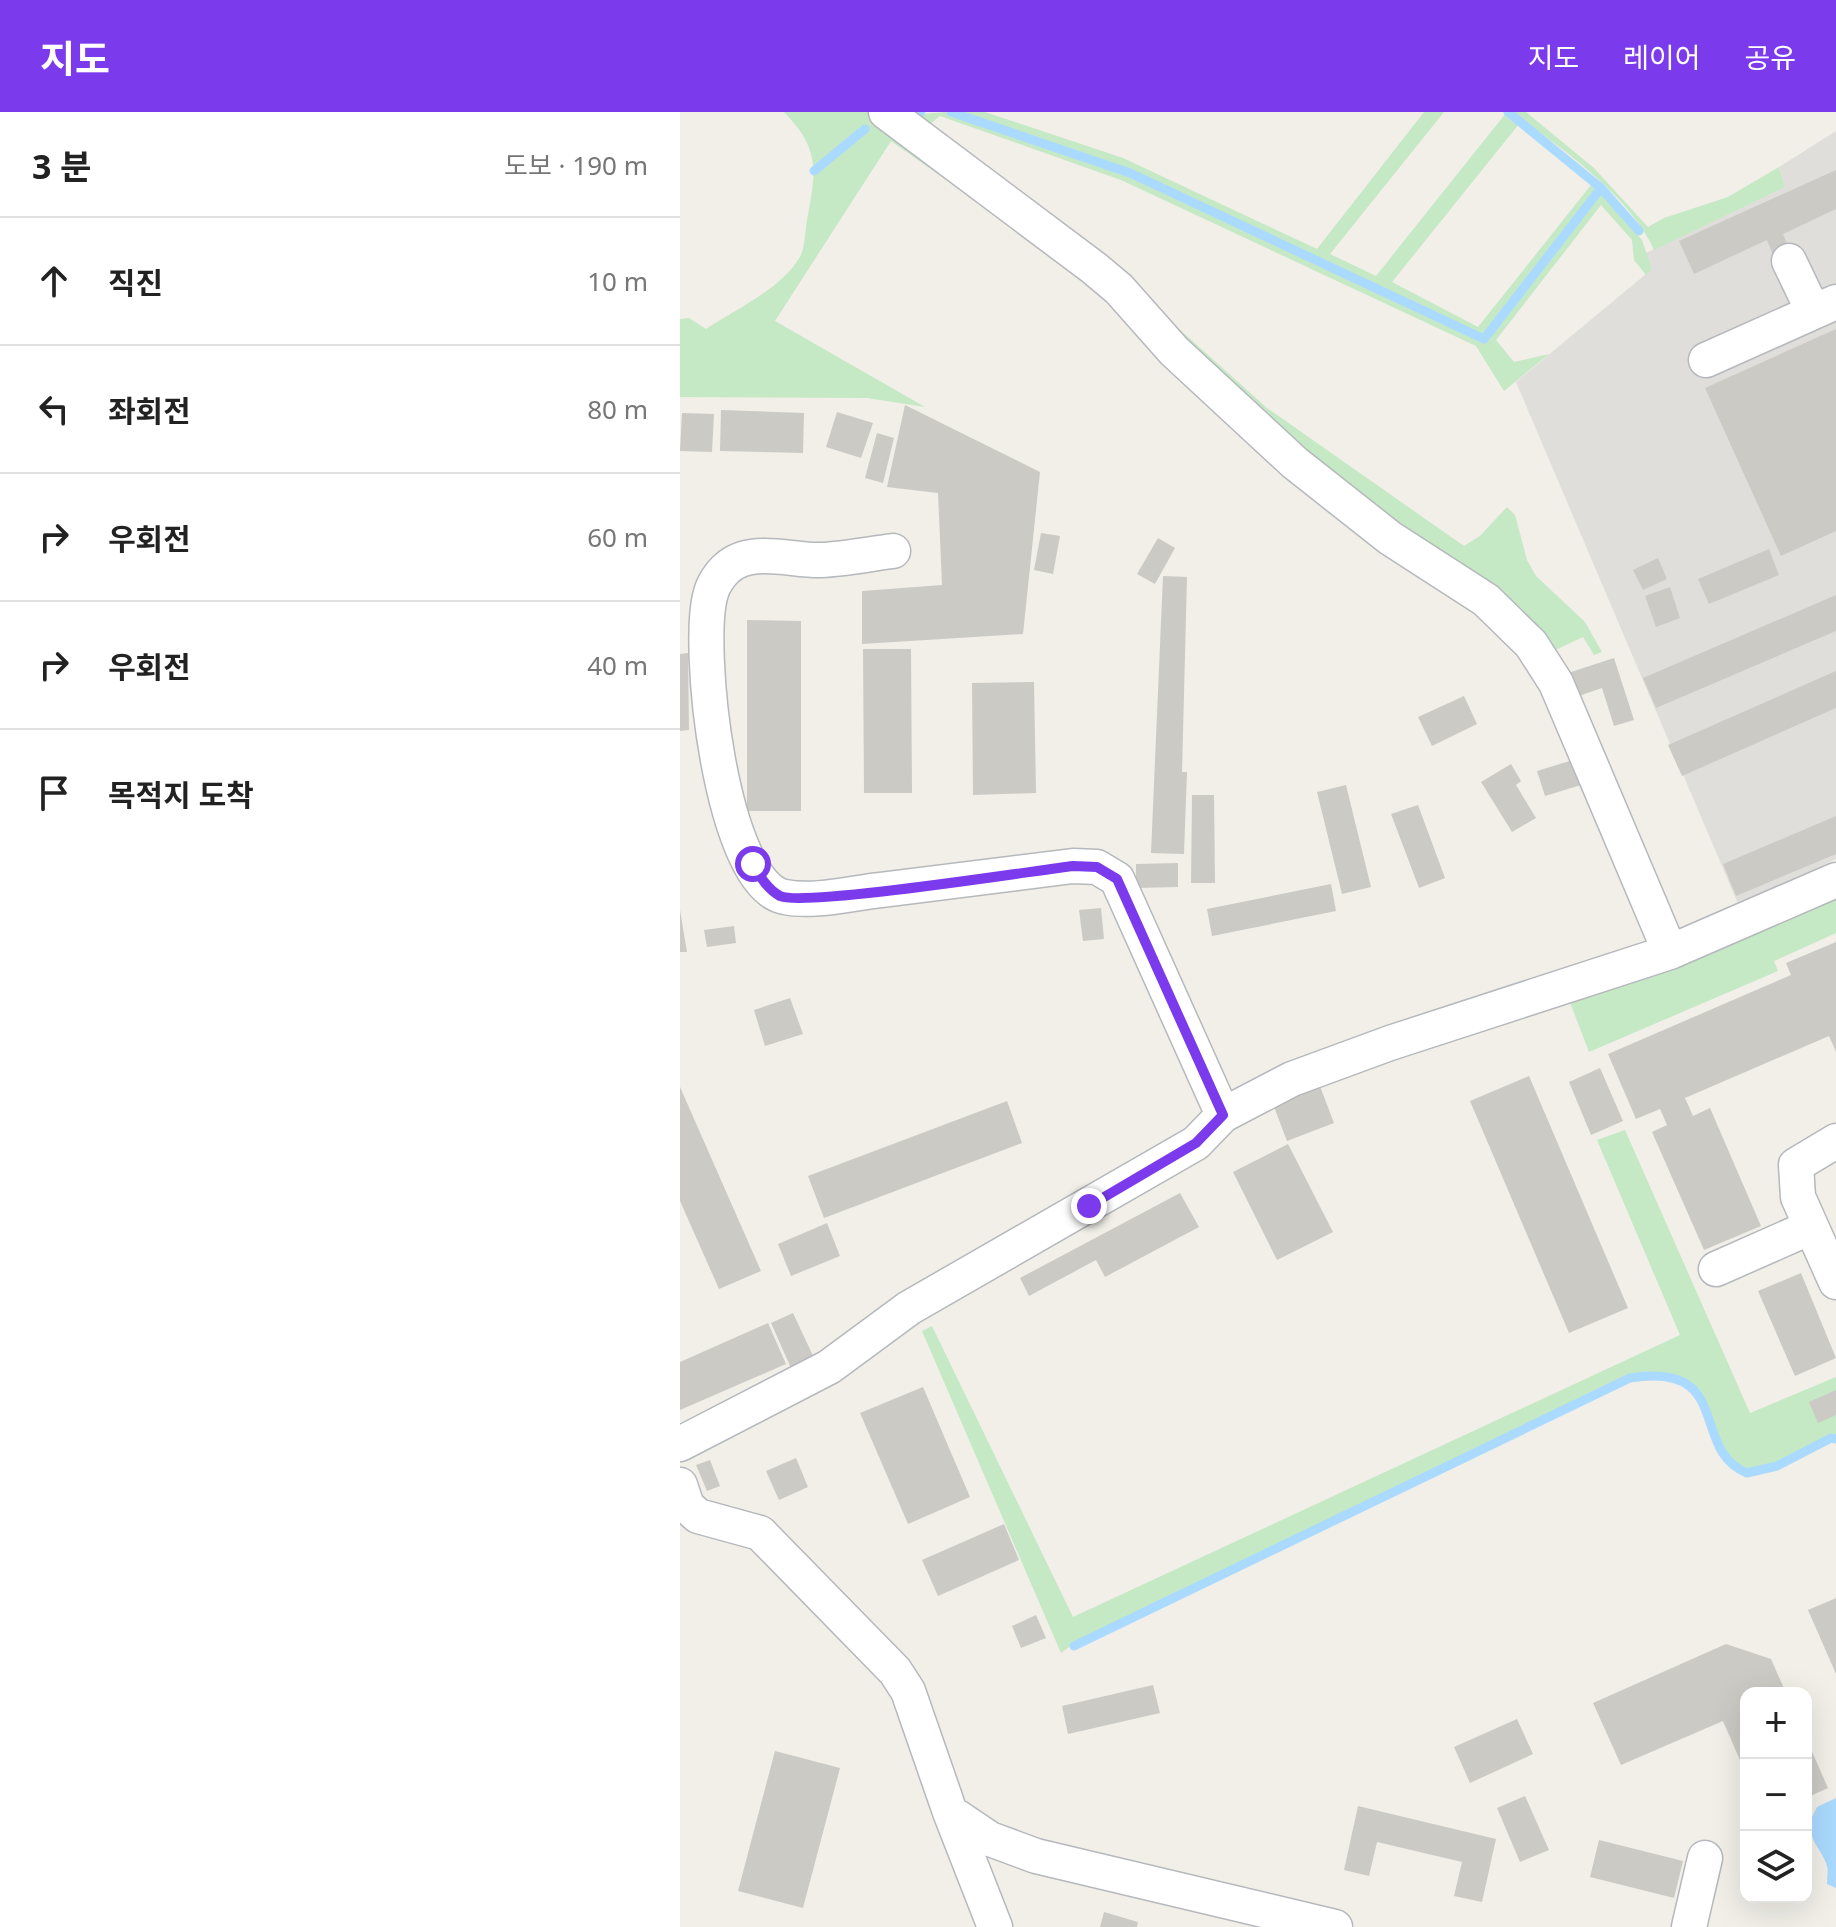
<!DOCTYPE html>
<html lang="ko">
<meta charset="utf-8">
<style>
:root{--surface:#fff;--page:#f2f2f2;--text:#222;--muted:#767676;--line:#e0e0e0;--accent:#7c3aed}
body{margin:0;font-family:"Noto Sans","Noto Sans KR",sans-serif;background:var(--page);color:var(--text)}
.controls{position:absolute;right:24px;bottom:24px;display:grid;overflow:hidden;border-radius:16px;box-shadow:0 8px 32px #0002}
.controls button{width:72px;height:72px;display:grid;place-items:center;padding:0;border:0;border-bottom:2px solid var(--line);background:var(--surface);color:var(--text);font:40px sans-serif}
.stop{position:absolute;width:24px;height:24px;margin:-18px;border:6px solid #7c3aed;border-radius:50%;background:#fff}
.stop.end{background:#7c3aed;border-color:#fff;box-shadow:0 2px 8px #0008}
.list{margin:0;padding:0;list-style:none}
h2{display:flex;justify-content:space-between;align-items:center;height:104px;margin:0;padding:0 32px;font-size:34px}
h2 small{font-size:26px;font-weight:400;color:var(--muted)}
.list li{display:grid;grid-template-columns:52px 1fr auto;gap:24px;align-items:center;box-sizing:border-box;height:128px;padding:0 32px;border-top:2px solid var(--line)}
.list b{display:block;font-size:30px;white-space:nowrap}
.list em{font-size:26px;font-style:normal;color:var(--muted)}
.icon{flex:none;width:44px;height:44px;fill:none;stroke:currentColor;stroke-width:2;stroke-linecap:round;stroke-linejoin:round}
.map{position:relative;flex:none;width:1156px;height:1815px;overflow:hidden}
header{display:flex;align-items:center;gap:48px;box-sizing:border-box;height:112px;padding:0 40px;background:var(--accent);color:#fff}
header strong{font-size:38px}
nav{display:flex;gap:44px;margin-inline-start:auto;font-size:28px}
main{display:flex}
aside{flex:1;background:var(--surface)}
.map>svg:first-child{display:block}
.industrial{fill:#e0deda}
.green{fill:#c5e8c5}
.water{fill:#aadaff}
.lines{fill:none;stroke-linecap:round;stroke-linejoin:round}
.stream{stroke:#aadaff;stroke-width:9}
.building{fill:#cccac5}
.minor-casing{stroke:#b5b8bc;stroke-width:37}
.minor{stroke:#fff;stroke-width:34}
.route{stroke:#7c3aed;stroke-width:10}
</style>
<header>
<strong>지도</strong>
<nav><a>지도</a><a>레이어</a><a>공유</a></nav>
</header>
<main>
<aside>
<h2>3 분<small>도보 · 190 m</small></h2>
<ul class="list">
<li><svg class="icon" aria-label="ahead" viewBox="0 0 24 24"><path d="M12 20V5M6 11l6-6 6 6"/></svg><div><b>직진</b></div><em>10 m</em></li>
<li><svg class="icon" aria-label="left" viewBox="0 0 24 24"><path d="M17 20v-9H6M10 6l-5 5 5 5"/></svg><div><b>좌회전</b></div><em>80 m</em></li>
<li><svg class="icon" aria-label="right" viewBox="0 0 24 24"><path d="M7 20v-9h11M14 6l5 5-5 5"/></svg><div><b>우회전</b></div><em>60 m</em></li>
<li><svg class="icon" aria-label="right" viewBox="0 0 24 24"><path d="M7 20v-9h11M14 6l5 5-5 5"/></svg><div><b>우회전</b></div><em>40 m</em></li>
<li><svg class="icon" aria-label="arrive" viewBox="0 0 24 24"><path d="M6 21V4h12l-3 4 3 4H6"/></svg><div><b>목적지 도착</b></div></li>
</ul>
</aside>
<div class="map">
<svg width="1156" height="1815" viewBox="0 0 1156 1815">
<rect width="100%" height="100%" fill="#f1efe8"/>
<path class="industrial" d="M1156 19V747L1059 794 836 270 972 157 964 142 1105 75 1099 55Z"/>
<path class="green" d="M104 0H196L410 160 282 79 211 29 95 209 245 295 187 286 0 285V207L9 206 26 217C56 197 101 177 120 145 125 136 125 119 127 108 136 59 141 38 104 0Z
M265 0 447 63 805 230 921 81 962 128 972 157 966 163 954 148 952 128 921 93 816 228 834 250 869 242 824 279 796 234 441 68 260 4 250 12 489 208 587 296 784 434 800 424 827 395 835 403 847 448 856 464 905 510 922 540 914 543 903 525 867 542 651 370 224 4Z
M279 0H305L443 46 637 137 744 0H764L650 142 696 164 826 1 839 12 712 170 798 215 911 73 917 77 803 224 450 59Z
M832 0H846L914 56 968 115 984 106 1048 85 1099 55 1105 75 974 138C951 84 879 34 832 0Z
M1156 775V821L1094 849 1098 859 909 940 888 885Z
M945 1018 1070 1301 1156 1265V1325L1150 1324 1096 1352 1067 1359C1010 1335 1058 1248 949 1264L393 1532 381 1541 242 1219 252 1214 393 1505 1000 1223 917 1028Z"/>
<path class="water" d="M1156 1686V1776L1147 1772C1147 1766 1149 1757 1146 1751 1138 1730 1121 1724 1137 1695Z"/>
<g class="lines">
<path class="stream" d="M271 0 450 61 804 227 921 76
M828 0 921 76 959 119
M224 1 241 0
M134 59 185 17
M394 1534 950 1266C1054 1249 1009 1338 1067 1361L1097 1354 1151 1326 1156 1327"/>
</g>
<path class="building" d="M1156 58V97L1103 122 1109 136 1093 143 1087 128 1014 162 999 129Z
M1156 217V419L1101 444 1025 276Z
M225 293 360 360 343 522 182 532V479L262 473 258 381 207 375Z
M41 298 124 301 123 341 40 339Z
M157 300 193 311 181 346 146 335Z
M2 301 34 302 32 340 0 339Z
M197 321 214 326 203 371 185 366Z
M361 421 380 424 373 462 354 458Z
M478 426 495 436 475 472 457 462Z
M1089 437 1099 463 1029 492 1018 467Z
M978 446 987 467 963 478 953 458Z
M483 464 507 465 502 660H507L504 742 471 741Z
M990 475 1000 506 976 515 965 484Z
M1156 483V519L976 596 963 566Z
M67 508 121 509V699H67Z
M183 537H231L232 681H184Z
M8 541 9 618 0 619V542Z
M934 546 954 608 934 614 922 576 893 586 885 562Z
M1156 559V596L1002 664 988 633Z
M354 570 356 681 293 683 292 571Z
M784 584 797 612 752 634 738 605Z
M896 647 904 672 865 684 857 659Z
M831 652 841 669 836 673 856 706 832 720 801 670Z
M666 673 691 775 662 782 637 680Z
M512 683H534L535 771H511Z
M738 693 765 766 739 776 711 702Z
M1156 704V742L1056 784 1043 752Z
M498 751V775L456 776V752Z
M651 772 656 799 532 824 527 797Z
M421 796 424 827 403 829 399 798Z
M0 798 7 840H0Z
M54 814 56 831 27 835 24 818Z
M1156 830V940L1149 924 1005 986 1013 1004 1030 996 1081 1114 1024 1138 972 1020 987 1013 980 997 956 1007 928 942 1111 863 1106 851Z
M110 886 123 922 85 934 74 898Z
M920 956 943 1009 911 1023 889 970Z
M849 964 948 1196 889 1221 790 989Z
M638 969 654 1011 607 1029 591 987Z
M0 975 81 1159 39 1177 0 1089Z
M327 989 342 1031 144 1106 128 1064Z
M608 1032 653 1120 597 1148 553 1060Z
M500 1081 519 1115 425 1165 416 1148 349 1184 340 1166Z
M147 1111 160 1144 111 1164 98 1132Z
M1121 1161 1156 1246 1115 1264 1078 1179Z
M113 1201 134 1246 111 1256 91 1211Z
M88 1211 106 1252 0 1298V1250Z
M243 1275 290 1385 228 1412 180 1301Z
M1156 1278V1303L1138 1311 1129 1290Z
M116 1346 128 1375 99 1388 86 1359Z
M30 1348 40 1374 27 1379 16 1353Z
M324 1412 339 1448 258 1484 242 1448Z
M1156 1486V1562L1128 1498Z
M356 1503 366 1526 341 1536 332 1514Z
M1046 1532 1091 1547 1106 1581H1066V1662L1043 1609 941 1653 913 1591Z
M473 1573 480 1601 388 1622 382 1594Z
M837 1607 853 1642 790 1671 774 1635Z
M1126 1626 1148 1676 1126 1686Z
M95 1639 160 1656 123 1796 58 1779Z
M845 1684 869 1738 840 1750 817 1696Z
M678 1694 816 1727 802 1790 774 1784 782 1750 697 1730 689 1764 664 1758Z
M919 1728 1003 1749 994 1786 910 1765Z
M424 1800 458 1810 457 1815H420Z"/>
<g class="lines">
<defs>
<path id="minor" d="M206 0 414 156 439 177 494 239 615 351 710 426 806 488 851 532 876 571 990 840
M1109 149 1133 199
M1026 248 1156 190
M213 439C189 442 165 447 141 448 112 449 71 434 47 456 40 462 33 473 31 481 15 532 41 774 105 785 134 791 172 781 201 778 265 770 329 762 393 754L417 755 437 767 543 1003
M1156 1029 1116 1053 1118 1085 1156 1170
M1036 1157 1131 1115
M0 1332 149 1255 229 1196 516 1031 543 1003 612 967 710 931 990 840 1156 768
M0 1373 7 1394 18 1404 80 1421 215 1559 228 1579 270 1700 310 1727 356 1744 655 1815
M270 1700 315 1815
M1009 1815 1025 1746"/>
</defs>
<use href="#minor" class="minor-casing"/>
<use href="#minor" class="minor"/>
</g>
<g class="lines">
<path class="route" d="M73 752C80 764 87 777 100 784 123 795 352 759 393 754L417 755 437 767 543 1003 516 1031 409 1094"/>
</g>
</svg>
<div class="controls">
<button>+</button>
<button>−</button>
<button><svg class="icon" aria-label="layers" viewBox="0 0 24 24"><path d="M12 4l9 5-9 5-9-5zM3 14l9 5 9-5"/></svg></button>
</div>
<div class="stop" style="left:73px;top:752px"></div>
<div class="stop end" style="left:409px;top:1094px"></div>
</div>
</main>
